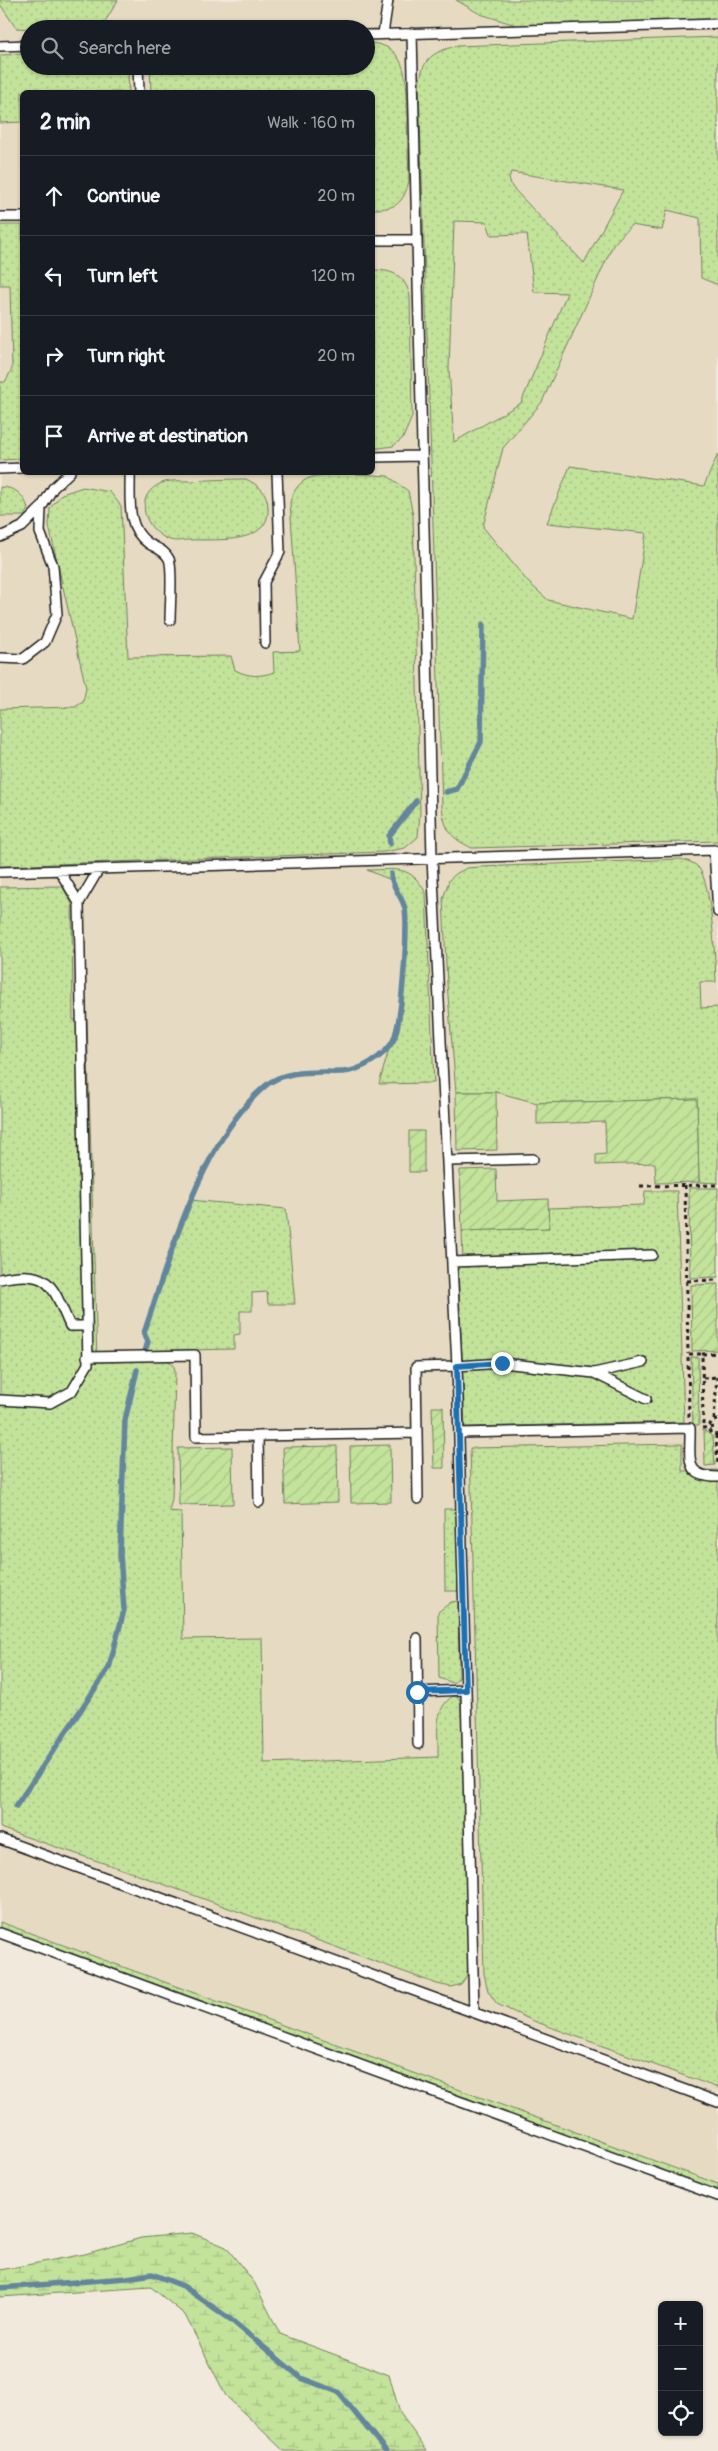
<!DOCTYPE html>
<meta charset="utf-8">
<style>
:root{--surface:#171b24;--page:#20242c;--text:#f1f3f6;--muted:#9ea1a6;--line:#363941}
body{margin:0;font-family:Pangolin,sans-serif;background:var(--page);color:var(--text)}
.controls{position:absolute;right:15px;bottom:15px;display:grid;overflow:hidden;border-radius:8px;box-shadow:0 1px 4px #0004}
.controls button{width:45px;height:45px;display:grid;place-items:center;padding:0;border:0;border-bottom:1px solid var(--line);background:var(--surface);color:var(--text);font:25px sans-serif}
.stop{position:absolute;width:15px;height:15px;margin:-11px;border:4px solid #1f6fb2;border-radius:50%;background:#fff}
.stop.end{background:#1f6fb2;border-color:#fff;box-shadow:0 1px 5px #0008}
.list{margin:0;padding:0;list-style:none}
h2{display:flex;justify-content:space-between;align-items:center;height:65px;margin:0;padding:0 20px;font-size:21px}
h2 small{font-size:16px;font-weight:400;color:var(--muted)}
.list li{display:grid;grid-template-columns:32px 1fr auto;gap:15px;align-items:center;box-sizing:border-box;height:80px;padding:0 20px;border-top:1px solid var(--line)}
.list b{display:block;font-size:19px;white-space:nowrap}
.list em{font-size:16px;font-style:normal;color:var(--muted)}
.icon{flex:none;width:28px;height:28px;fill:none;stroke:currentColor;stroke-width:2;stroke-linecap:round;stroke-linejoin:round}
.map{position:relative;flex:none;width:718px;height:2451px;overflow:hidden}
.search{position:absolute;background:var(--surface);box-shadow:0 1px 4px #0004;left:20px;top:20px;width:355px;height:55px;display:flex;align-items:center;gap:12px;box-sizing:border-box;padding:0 18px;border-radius:28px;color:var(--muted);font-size:19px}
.panel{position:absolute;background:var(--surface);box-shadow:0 1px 4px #0004;left:20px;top:90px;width:355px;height:385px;border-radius:8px}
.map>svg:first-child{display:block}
.built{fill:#e7dac2;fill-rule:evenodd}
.grass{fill:url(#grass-dots);stroke:#70805c;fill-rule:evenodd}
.wetland{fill:url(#wetland-marsh);stroke:#70805c}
.garden{fill:url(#garden-furrows);stroke:#70805c}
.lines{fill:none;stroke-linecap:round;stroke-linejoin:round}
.stream{stroke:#63869c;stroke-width:5.5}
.lane-casing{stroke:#1c1c1c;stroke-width:12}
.path{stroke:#1c1c1c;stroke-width:3;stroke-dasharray:4 4;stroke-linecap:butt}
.lane{stroke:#fff;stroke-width:9}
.route{stroke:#1f6fb2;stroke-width:6}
</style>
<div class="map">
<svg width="718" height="2451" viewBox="0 0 718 2451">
<defs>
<pattern id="grass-dots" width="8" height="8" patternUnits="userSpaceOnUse" patternTransform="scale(1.25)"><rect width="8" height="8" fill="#c3e39b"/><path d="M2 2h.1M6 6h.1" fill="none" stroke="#a7c285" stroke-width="1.8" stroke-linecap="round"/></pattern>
<pattern id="wetland-marsh" width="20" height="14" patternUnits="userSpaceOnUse" patternTransform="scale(1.25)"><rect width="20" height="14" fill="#c3e39b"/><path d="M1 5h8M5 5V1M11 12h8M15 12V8" fill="none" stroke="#a7c285"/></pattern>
<pattern id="garden-furrows" width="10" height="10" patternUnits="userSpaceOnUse" patternTransform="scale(1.25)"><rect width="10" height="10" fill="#c3e39b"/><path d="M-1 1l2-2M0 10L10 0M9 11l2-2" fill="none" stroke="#a7c285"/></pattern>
</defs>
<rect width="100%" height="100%" fill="#f1e9db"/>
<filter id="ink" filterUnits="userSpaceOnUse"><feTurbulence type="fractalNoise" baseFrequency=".02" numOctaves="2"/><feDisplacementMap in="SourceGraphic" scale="10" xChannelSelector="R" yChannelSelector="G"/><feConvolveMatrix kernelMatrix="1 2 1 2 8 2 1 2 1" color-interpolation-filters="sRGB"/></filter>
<g filter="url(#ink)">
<path class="built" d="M0 0H718V2184L0 1922ZM29 29H366V66H29ZM22 92H372V472H22Z"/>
<path class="grass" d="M0 0H118L103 25C75 32 43 30 16 28L0 4Z
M456 0H718V24L532 30 480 14Z
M718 37V285L701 278 700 218 667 210 662 230 631 225 613 245 542 402 503 448 483 527 528 582 548 600 632 619 646 533 547 523 570 466 704 486 718 454V841L472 848C451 838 445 831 442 807L419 85C423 58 431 53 456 46ZM511 172 623 190 584 263 512 187 509 178ZM454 221 487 222 491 235 527 234 534 292 567 293 521 403 454 442 449 369Z
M366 43C411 42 407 88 407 119 408 140 408 160 409 181 403 204 396 209 373 209L372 92H151L150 66H366Z
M29 54V66H123L128 73 129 92H22V122L0 123V55Z
M0 225H22V459L0 460V382H5L12 369 10 285H0Z
M372 270C393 270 405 275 410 296L412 417 403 438 393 446 373 449Z
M343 473 388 476 408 491 413 515 420 813 418 837 405 848 384 852 0 866V709L75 707 83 702 86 688 49 526 50 508 62 494 83 487 110 492 121 506 128 657 231 656 235 670C249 677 260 677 274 672L273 652 300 651 290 502C299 473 317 476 343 473Z
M246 479C258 485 267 491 268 506 272 546 216 539 189 540 183 540 176 542 170 540 142 530 132 492 165 482 172 480 181 481 188 481 207 480 227 479 246 479Z
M0 487C15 487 25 495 28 509L24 516H0Z
M681 859C687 861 693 862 698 867 712 882 715 959 716 982H700L701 1008 718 1007V1183L699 1182 697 1099 537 1103 496 1092H456L447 984 443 899 449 880 457 873 467 868 480 867Z
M367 870C397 870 410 864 426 893L434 1083 379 1084 401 1007 405 908 391 880Z
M62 886 72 904 73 1020H87L97 1361 165 1359 173 1364 175 1370 172 1499 169 1511 181 1512 183 1639 262 1638 264 1763 438 1757C439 1735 432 1710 453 1696L459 1698 461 1703 469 1962 466 1977 461 1984 451 1987 437 1984 130 1872 0 1828V887Z
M645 1191H677L684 1422 465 1427 458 1267 463 1266 462 1231 548 1228V1208L644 1205Z
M190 1200 286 1209 295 1304H268L267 1292 252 1293V1311H240V1334L234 1335V1349L145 1351 148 1342 144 1333Z
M682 1444V1471L718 1470V2088L531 2020 497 2004 488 1991 484 1974 470 1448Z
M444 1509H457L458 1591H445Z
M458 1601 459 1678 453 1683 439 1678 438 1612 451 1602Z
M0 1922 718 2184V2196L0 1933Z"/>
<path class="wetland" d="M192 2233 226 2247 254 2282 280 2334 389 2375 400 2413 427 2451H284L226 2396 185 2315 151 2287 0 2297V2270L85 2254 141 2238Z"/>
<path class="garden" d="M456 1092H496L497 1150 457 1151Z
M697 1099 699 1182 656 1183 655 1163 596 1165V1155L606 1154 605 1122 537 1124V1103Z
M409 1131H424V1172H409Z
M496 1169 497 1201 548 1199 549 1228 462 1231 460 1170Z
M689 1188H718V1277L690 1278Z
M718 1284V1350L692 1351 691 1285Z
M691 1357H698L699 1425H693Z
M432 1407H443L444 1468H434Z
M704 1430 713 1437 715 1465 705 1466Z
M390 1445 391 1502 351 1503 350 1446Z
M337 1446 338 1502 285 1504 283 1447Z
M232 1447 233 1504 179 1505 178 1448Z"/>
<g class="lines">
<path class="stream" d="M446 792 457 789 481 742 483 624
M390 844 389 836 416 801
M145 1351 148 1342 144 1333C170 1256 201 1142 264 1087 285 1068 317 1073 343 1072 360 1071 385 1056 393 1041 402 1024 408 930 405 909 403 897 391 887 391 874
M16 1806 109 1668 124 1610 120 1554 125 1420 137 1370
M0 2288 127 2278 152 2274 183 2286 230 2319 301 2378 338 2392 386 2451"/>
<defs>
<path id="lane" d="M383 34 388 0
M366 35 718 24
M0 46 29 45
M138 66 139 92
M0 217H22
M376 240H417L412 33
M417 240 432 858 457 1366 502 1363 594 1373 646 1399
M372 457 421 456
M0 469 22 468
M130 472C131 497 125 527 148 543 155 548 165 550 169 559 173 568 170 608 170 620
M0 537 22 527 41 508
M265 643 264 582 280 552 277 472
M0 658 23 659 45 642 57 614 53 566 40 532 41 508 53 488 70 472
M0 872 714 850 718 912
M79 903 99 869
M447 1161 533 1159
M452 1262 652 1255
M0 1279C51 1268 52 1286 70 1326H87
M87 1357 195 1355 196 1437 258 1436
M594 1373 643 1362
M0 1400 50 1403 72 1391 88 1364 79 903 59 870
M417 1433 416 1367 457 1366 466 1690
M459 1433 690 1428C691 1457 682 1477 718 1477
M259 1502 258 1436 417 1433 418 1499
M417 1638 418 1744
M417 1692 466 1690 474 2012
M0 1839 718 2102
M0 1933 718 2196"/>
</defs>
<use href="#lane" class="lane-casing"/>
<path class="path" d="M685 1185 688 1354
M640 1186 718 1185
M687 1281 718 1280
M702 1354 718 1353
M703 1378 717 1377
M689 1417 688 1354H702L703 1424
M714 1420 717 1377
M718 1420 712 1421 708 1428 711 1434 718 1435
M702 1428 718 1427
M716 1435 718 1465"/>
<use href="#lane" class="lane"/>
</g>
</g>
<g class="lines" filter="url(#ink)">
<path class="route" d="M417 1692 466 1690 457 1366 502 1363"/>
</g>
</svg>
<div class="controls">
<button>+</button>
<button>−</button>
<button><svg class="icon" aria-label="locate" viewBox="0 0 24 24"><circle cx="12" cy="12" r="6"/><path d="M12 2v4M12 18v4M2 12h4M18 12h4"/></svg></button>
</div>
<div class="stop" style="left:417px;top:1692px"></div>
<div class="stop end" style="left:502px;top:1363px"></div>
<div class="search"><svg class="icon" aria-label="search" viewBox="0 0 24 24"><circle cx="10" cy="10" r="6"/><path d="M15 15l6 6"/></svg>Search here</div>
<section class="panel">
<h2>2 min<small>Walk · 160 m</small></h2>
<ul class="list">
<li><svg class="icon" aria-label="ahead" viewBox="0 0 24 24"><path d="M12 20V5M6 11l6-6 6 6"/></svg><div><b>Continue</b></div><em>20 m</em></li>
<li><svg class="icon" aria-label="left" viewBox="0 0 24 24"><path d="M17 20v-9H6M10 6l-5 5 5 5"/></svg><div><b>Turn left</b></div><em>120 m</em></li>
<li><svg class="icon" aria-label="right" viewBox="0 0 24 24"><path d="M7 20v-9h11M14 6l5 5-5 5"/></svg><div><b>Turn right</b></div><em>20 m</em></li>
<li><svg class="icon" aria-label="arrive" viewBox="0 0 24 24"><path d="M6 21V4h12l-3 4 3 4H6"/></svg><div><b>Arrive at destination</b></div></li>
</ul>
</section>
</div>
